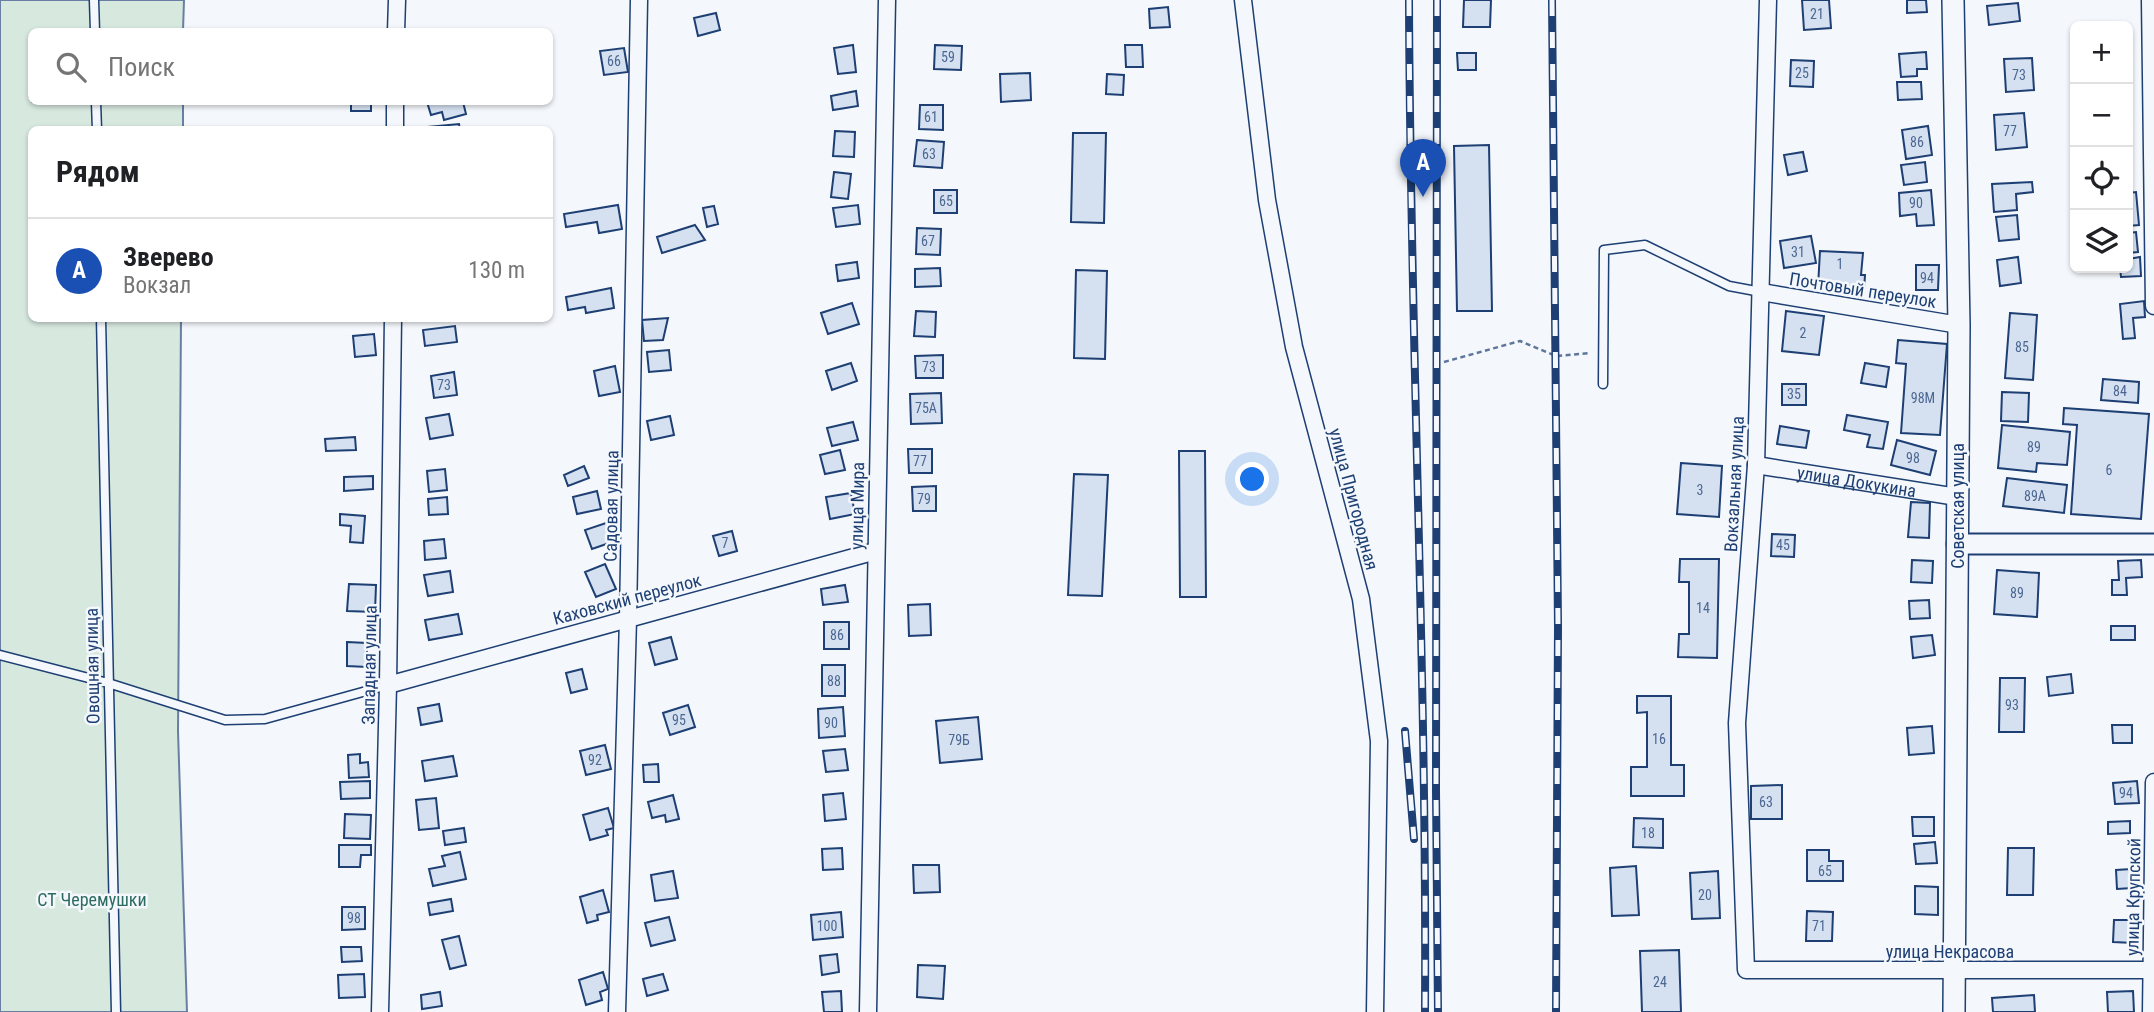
<!DOCTYPE html>
<html lang="ru">
<meta charset="utf-8">
<style>
:root{--surface:#fff;--page:#f6f6f6;--text:#202124;--muted:#757577;--line:#e0e0e0;--accent:#c62828}
body{margin:0;font-family:"Roboto Condensed",sans-serif;background:var(--page);color:var(--text)}
.controls{position:absolute;right:21px;top:21px;display:grid;overflow:hidden;border-radius:10px;box-shadow:0 2px 5px #0004}
.controls button{width:63px;height:63px;display:grid;place-items:center;padding:0;border:0;border-bottom:2px solid var(--line);background:var(--surface);color:var(--text);font:35px sans-serif}
.you{position:absolute;left:1253px;top:480px;width:24px;height:24px;margin:-18px;border:5px solid #fff;border-radius:50%;background:#1a73e8;box-shadow:0 0 0 10px #1a73e833}
.badge{display:grid;place-items:center;width:46px;height:46px;border-radius:50%;background:var(--accent);color:#fff;font-size:23px;font-weight:700}
.pin{position:absolute;translate:-50% -58px;filter:drop-shadow(0 2px 4px #0008)}
.pin::after{content:'';position:absolute;top:37px;width:24px;height:21px;background:inherit;clip-path:polygon(0 0,100% 0,50% 100%)}
.list{margin:0;padding:0;list-style:none}
h2{display:flex;justify-content:space-between;align-items:center;height:91px;margin:0;padding:0 28px;font-size:30px}
h2 small{font-size:23px;font-weight:400;color:var(--muted)}
.list li{display:grid;grid-template-columns:46px 1fr auto;gap:21px;align-items:center;box-sizing:border-box;height:105px;padding:0 28px;border-top:2px solid var(--line)}
.list b{display:block;font-size:26px;white-space:nowrap}
.list p{margin:0;font-size:23px;white-space:nowrap;color:var(--muted)}
.list em{font-size:23px;font-style:normal;color:var(--muted)}
.icon{flex:none;width:38px;height:38px;fill:none;stroke:currentColor;stroke-width:2;stroke-linecap:round;stroke-linejoin:round}
.map{position:relative;flex:none;width:2154px;height:1012px;overflow:hidden}
.search{position:absolute;background:var(--surface);box-shadow:0 2px 5px #0004;left:28px;top:28px;width:525px;height:77px;display:flex;align-items:center;gap:18px;box-sizing:border-box;padding:0 24px;border-radius:10px;color:var(--muted);font-size:26px}
.panel{position:absolute;background:var(--surface);box-shadow:0 2px 5px #0004;left:28px;top:126px;width:525px;height:196px;border-radius:10px}
.map>svg:first-child{display:block}
.green{fill:#d7e8df;stroke:#687fa3;stroke-width:2}
.building{fill:#d5e0f0;stroke:#1d3f73;stroke-width:2}
.lines{fill:none;stroke-linecap:round;stroke-linejoin:round}
.service-casing{stroke:#1d3f73;stroke-width:11}
.minor-casing{stroke:#1d3f73;stroke-width:19}
.tertiary-casing{stroke:#1d3f73;stroke-width:23}
.secondary-casing{stroke:#1d3f73;stroke-width:24}
.path{stroke:#5e769c;stroke-width:2.5;stroke-dasharray:5 3.5;stroke-linecap:butt}
.service{stroke:#f4f7fb;stroke-width:8}
.minor{stroke:#f4f7fb;stroke-width:16}
.tertiary{stroke:#f4f7fb;stroke-width:19}
.secondary{stroke:#f4f7fb;stroke-width:21}
.rail-casing{stroke:#1d3f73;stroke-width:8}
.rail{stroke:#f4f7fb;stroke-width:5;stroke-dasharray:16;stroke-linecap:butt}
.labels{text-anchor:middle;dominant-baseline:central;stroke-width:5;stroke-linejoin:round;paint-order:stroke}
.number-label{font-size:14px;fill:#4b6792}
.street-label{font-size:18px;fill:#1d3f73;stroke:#f4f7fb}
.park-label{font-size:18px;fill:#2c6c60;stroke:#f4f7fb}
</style>
<div class="map">
<svg width="2154" height="1012" viewBox="0 0 2154 1012">
<rect width="100%" height="100%" fill="#f4f7fb"/>
<path class="green" d="M0 0H184L183 31 32 32V102H183V129L32 130V318L181 319 178 731 187 1012H0Z"/>
<path class="building" d="M1464 0H1491L1490 27H1463Z
M1802 0H1829L1831 28 1804 30Z
M1907 0H1926L1927 12 1907 13Z
M2018 3 2020 21 1989 25 1987 6Z
M1168 7 1170 27 1150 28 1149 9Z
M716 13 720 30 698 36 694 18Z
M853 45 856 72 838 74 834 48Z
M935 45 962 46 961 70 934 69Z
M1125 45H1142L1143 67H1126Z
M624 48 628 72 604 75 600 51Z
M1926 52 1927 69H1917V76L1901 77 1899 54Z
M1457 53H1476V70H1458Z
M2032 58 2034 90 2006 92 2004 59Z
M1791 60 1814 61 1813 87 1790 86Z
M1030 73 1031 100 1001 102 1000 74Z
M1107 74 1124 75 1123 95 1106 94Z
M1897 82H1921L1922 99 1898 100Z
M856 91 858 106 833 110 831 96Z
M351 102H371V111H351Z
M427 102H463L466 114 444 120 442 112 431 115Z
M920 105H943V130L919 129Z
M2024 113 2027 147 1996 150 1994 115Z
M459 124 460 130H428V127Z
M1928 126 1932 155 1906 159 1902 130Z
M835 131 855 132 854 157 833 156Z
M1073 133H1106L1104 223 1071 222Z
M917 140 944 142 942 168 914 166Z
M1489 145 1492 311H1457L1454 146Z
M1803 152 1807 171 1788 175 1784 155Z
M1925 162 1927 182 1904 185 1901 165Z
M834 172 851 174 848 199 831 197Z
M2032 182 2033 192 2016 194 2017 210 1994 212 1992 184Z
M934 190H957V213H934Z
M1931 190 1934 225 1917 226 1916 214 1900 216 1899 193Z
M2136 192 2139 225 2128 226V193Z
M618 205 622 229 599 233 597 222 566 227 564 214Z
M858 205 860 224 836 227 833 208Z
M714 206 718 224 707 227 703 208Z
M2017 215 2019 239 1999 241 1996 217Z
M695 225 705 240 662 253 657 237Z
M917 228 941 229 940 255 916 254Z
M2136 232 2138 252 2128 253V233Z
M1811 236 1816 263 1784 268 1780 241Z
M1820 251 1863 253 1861 275H1865L1864 290 1818 287Z
M2018 257 2021 283 2000 286 1997 260Z
M2140 257 2141 276 2121 277 2120 268H2128V259Z
M857 262 859 278 838 281 836 265Z
M1916 265H1939L1938 290H1916Z
M940 268 941 286 915 287V269Z
M1076 270 1107 271 1105 359 1074 358Z
M611 288 614 308 586 313 585 307 568 310 566 297Z
M2144 301 2145 317 2133 318 2135 338 2123 339 2120 304Z
M852 303 859 324 828 334 821 313Z
M916 311 936 312 935 337 914 336Z
M1786 311 1824 316 1819 355 1782 351Z
M2010 313 2037 315 2033 380 2005 378Z
M668 318 663 340 644 341 642 320Z
M455 326 457 342 425 346 423 330Z
M374 334 376 355 355 357 353 336Z
M1898 340 1947 344 1940 435 1901 433 1906 364 1896 363Z
M669 350 671 370 649 372 647 352Z
M943 355V378H916L915 356Z
M851 363 857 381 832 390 826 371Z
M1865 363 1889 367 1886 387 1861 383Z
M615 366 620 392 599 396 594 371Z
M454 372 457 395 434 398 431 376Z
M2103 379 2139 382 2138 403 2101 400Z
M1782 384H1806V405H1782Z
M2002 392 2029 393 2028 422 2001 421Z
M941 393 942 423 911 424 910 394Z
M2064 408 2149 414 2141 519 2071 514 2077 425 2063 424Z
M449 414 453 435 430 439 426 418Z
M1847 415 1888 422 1883 449 1867 447 1870 435 1844 430Z
M670 416 674 435 651 440 647 421Z
M853 422 858 440 832 446 827 428Z
M2002 425 2070 432 2067 465 2037 463 2036 472 1998 468Z
M1780 426 1809 431 1806 448 1777 444Z
M355 437 356 450 326 451 325 439Z
M1897 440 1936 451 1930 475 1891 465Z
M908 449H932V473H909Z
M840 450 845 470 825 474 820 455Z
M1179 451H1205L1206 597H1180Z
M1681 463 1722 466 1719 517 1677 514Z
M584 466 589 478 568 486 564 475Z
M445 469 447 490 429 492 427 471Z
M1074 474 1108 475 1102 596 1068 595Z
M373 476V489L344 491V477Z
M2007 478 2067 485 2064 513 2003 506Z
M936 486V511H913L912 487Z
M597 491 601 509 577 514 573 497Z
M851 493 855 514 830 519 826 497Z
M447 497 448 514 429 515 428 499Z
M1911 502 1930 503 1929 538 1908 537Z
M340 514 365 516 363 543 350 542 351 526 340 525Z
M609 522 615 541 592 549 585 530Z
M732 531 737 551 719 556 713 536Z
M1772 534 1795 535 1794 557 1771 556Z
M444 539 446 558 425 560 424 541Z
M1680 559H1719L1717 658 1678 657 1679 634H1689V582H1679Z
M1912 560 1933 561 1932 583 1911 582Z
M2141 560 2142 577 2126 578 2127 595H2112V580H2119L2118 561Z
M605 564 616 589 596 597 585 572Z
M1997 570 2039 573 2037 617 1994 614Z
M450 571 453 592 428 596 424 575Z
M349 584 376 585 375 612 347 611Z
M845 585 848 602 823 605 821 589Z
M1929 600 1930 618 1910 619 1909 601Z
M930 604 931 635 909 636 908 605Z
M458 614 462 634 429 640 425 620Z
M824 622H849V649H824Z
M2111 626H2135V640H2111Z
M1932 635 1935 655 1913 658 1911 637Z
M671 637 677 659 655 665 649 643Z
M347 642 367 643V667L347 666Z
M822 665H845V696H822Z
M582 669 587 689 571 693 566 673Z
M2071 674 2073 693 2049 696 2047 677Z
M2000 678H2025L2024 732H1999Z
M1637 696H1671V765H1684V796H1631V767H1647V712L1637 713Z
M439 704 442 721 421 725 418 708Z
M688 705 695 727 670 735 663 713Z
M843 707 845 736 819 738 818 709Z
M978 717 982 759 940 763 936 721Z
M2112 725H2132V743H2113Z
M1932 726 1934 753 1909 755 1907 728Z
M605 745 611 769 586 775 580 751Z
M845 749 848 770 826 772 823 751Z
M360 754V763L368 762 369 777 349 778 348 755Z
M453 756 457 776 425 781 422 761Z
M658 764 659 782H644L643 765Z
M370 781V798L341 799 340 782Z
M2137 781 2139 803 2115 804 2113 783Z
M1782 785V819H1751V786Z
M843 793 846 819 825 821 823 795Z
M673 795 679 819 666 822 665 815 652 818 648 802Z
M436 798 439 828 419 830 416 800Z
M608 808 614 828 606 830 608 835 590 840 583 815Z
M345 814 371 815 370 839 344 838Z
M1912 817H1934V836H1913Z
M1634 818 1663 819V848L1633 847Z
M2130 821V833L2108 834V822Z
M464 828 466 842 445 845 443 831Z
M1935 842 1937 863 1916 864 1914 844Z
M339 845H371V855H361L360 867H339Z
M842 848 843 869 823 870 822 849Z
M2008 848H2034L2033 895H2007Z
M1807 850H1829V861H1843V881H1807Z
M460 852 466 879 433 886 429 869 445 866 442 856Z
M913 865H939L940 892 914 893Z
M1636 866 1639 915 1612 916 1610 868Z
M2131 869 2132 888 2117 889 2116 870Z
M673 871 678 898 655 901 651 875Z
M1718 871 1720 918 1692 919 1690 873Z
M1915 886 1938 887V915L1915 914Z
M603 890 609 912 597 915 598 920 587 923 580 897Z
M451 899 453 911 430 915 428 903Z
M342 907H365V929L342 930Z
M1807 911 1833 912 1832 941H1806Z
M841 912 843 937 813 940 811 915Z
M669 917 675 940 651 946 645 923Z
M2114 920H2135L2134 943 2113 942Z
M459 936 466 965 450 969 442 940Z
M341 947H361L362 961 342 962Z
M1679 950 1681 1012H1642L1640 951Z
M837 954 839 972 822 975 820 956Z
M918 965 945 966 943 999 917 997Z
M603 972 608 989 600 992 602 1000 586 1005 579 980Z
M364 974 365 997 339 998 338 975Z
M663 974 668 990 647 996 643 979Z
M841 991 842 1012H824L822 992Z
M2133 991 2134 1012H2108L2107 992Z
M440 992 442 1006 422 1009 421 995Z
M2034 995 2035 1012H1993L1992 998Z"/>
<g class="lines">
<defs>
<path id="service" d="M94 0 95 32
M96 102 97 130
M101 318 116 1012
M1603 384 1604 250 1645 245 1729 286 1761 292
M0 655 108 683 225 720 265 719 388 685"/>
<g id="minor">
<path d="M1243 0 1267 200 1294 347 1361 599 1379 741 1375 1012"/>
<path d="M1768 0 1756 465 1737 723 1746 970H2154"/>
<path d="M2150 0 2154 306"/>
<path d="M396 32 397 0"/>
<path d="M395 130V102"/>
<path d="M1761 292 1959 325"/>
<path id="s1" d="M1756 465 1957 497"/>
<path d="M388 685 876 551"/>
<path d="M380 1012 388 685 393 318"/>
<path d="M617 1012 628 619 639 0"/>
<path d="M868 1012 887 0"/>
<path d="M2151 1012 2154 782"/>
</g>
<path id="tertiary" d="M1957 544H2154"/>
<path id="secondary" d="M1953 0 1959 325 1954 1012"/>
</defs>
<use href="#service" class="service-casing"/>
<use href="#minor" class="minor-casing"/>
<use href="#tertiary" class="tertiary-casing"/>
<use href="#secondary" class="secondary-casing"/>
<path class="path" d="M1444 362 1520 341 1556 356 1590 353"/>
<use href="#service" class="service"/>
<use href="#minor" class="minor"/>
<use href="#tertiary" class="tertiary"/>
<use href="#secondary" class="secondary"/>
<defs>
<path id="rail" d="M1409 0C1410 337 1427 675 1425 1012
M1437 0 1436 791 1438 1012
M1552 0 1558 626 1556 1012
M1405 731 1414 839"/>
</defs>
<use href="#rail" class="rail-casing"/>
<use href="#rail" class="rail"/>
</g>
<g class="labels">
<g class="number-label">
<text x="1817" y="14">21</text>
<text x="948" y="57">59</text>
<text x="614" y="61">66</text>
<text x="1802" y="73">25</text>
<text x="2019" y="75">73</text>
<text x="931" y="117">61</text>
<text x="2010" y="131">77</text>
<text x="1917" y="142">86</text>
<text x="929" y="154">63</text>
<text x="946" y="201">65</text>
<text x="1916" y="203">90</text>
<text x="928" y="241">67</text>
<text x="1798" y="252">31</text>
<text x="1840" y="264">1</text>
<text x="1927" y="278">94</text>
<text x="1803" y="333">2</text>
<text x="2022" y="347">85</text>
<text x="929" y="367">73</text>
<text x="444" y="385">73</text>
<text x="2120" y="391">84</text>
<text x="1794" y="394">35</text>
<text x="1923" y="398">98М</text>
<text x="926" y="408">75А</text>
<text x="2034" y="447">89</text>
<text x="1913" y="458">98</text>
<text x="920" y="461">77</text>
<text x="2109" y="470">6</text>
<text x="1700" y="490">3</text>
<text x="2035" y="496">89А</text>
<text x="924" y="499">79</text>
<text x="725" y="543">7</text>
<text x="1783" y="545">45</text>
<text x="2017" y="593">89</text>
<text x="1703" y="608">14</text>
<text x="837" y="635">86</text>
<text x="834" y="681">88</text>
<text x="2012" y="705">93</text>
<text x="679" y="720">95</text>
<text x="831" y="723">90</text>
<text x="1659" y="739">16</text>
<text x="959" y="740">79Б</text>
<text x="595" y="760">92</text>
<text x="2126" y="793">94</text>
<text x="1766" y="802">63</text>
<text x="1648" y="833">18</text>
<text x="1825" y="871">65</text>
<text x="1705" y="895">20</text>
<text x="354" y="918">98</text>
<text x="827" y="926">100</text>
<text x="1819" y="926">71</text>
<text x="1660" y="982">24</text>
</g>
<g class="street-label">
<text transform="translate(1863 290) rotate(9)">Почтовый переулок</text>
<text stroke="none"><textPath href="#s1" startOffset="102">улица Докукина</textPath></text>
<text transform="translate(1734 484) rotate(-87)">Вокзальная улица</text>
<text transform="translate(1354 499) rotate(75)">улица Пригородная</text>
<text transform="translate(611 506) rotate(-89)">Садовая улица</text>
<text transform="translate(857 506) rotate(-89)">улица Мира</text>
<text transform="translate(1957 506) rotate(-90)">Советская улица</text>
<text transform="translate(627 599) rotate(-15)">Каховский переулок</text>
<text transform="translate(369 665) rotate(-89)">Западная улица</text>
<text transform="translate(92 666) rotate(-91)">Овощная улица</text>
<text transform="translate(2133 897) rotate(-89)">улица Крупской</text>
<text x="1950" y="951">улица Некрасова</text>
</g>
<g class="park-label">
<text x="92" y="899">СТ Черемушки</text>
</g>
</g>
</svg>
<div class="controls">
<button>+</button>
<button>−</button>
<button><svg class="icon" aria-label="locate" viewBox="0 0 24 24"><circle cx="12" cy="12" r="6"/><path d="M12 2v4M12 18v4M2 12h4M18 12h4"/></svg></button>
<button><svg class="icon" aria-label="layers" viewBox="0 0 24 24"><path d="M12 4l9 5-9 5-9-5zM3 14l9 5 9-5"/></svg></button>
</div>
<div class="you"></div>
<div class="pin badge" style="left:1423px;top:197px;background:#1a4fb4">A</div>
<div class="search"><svg class="icon" aria-label="search" viewBox="0 0 24 24"><circle cx="10" cy="10" r="6"/><path d="M15 15l6 6"/></svg>Поиск</div>
<section class="panel">
<h2>Рядом<small></small></h2>
<ul class="list">
<li><span class="badge" style="background:#1a4fb4">A</span><div><b>Зверево</b><p>Вокзал</p></div><em>130 m</em></li>
</ul>
</section>
</div>
